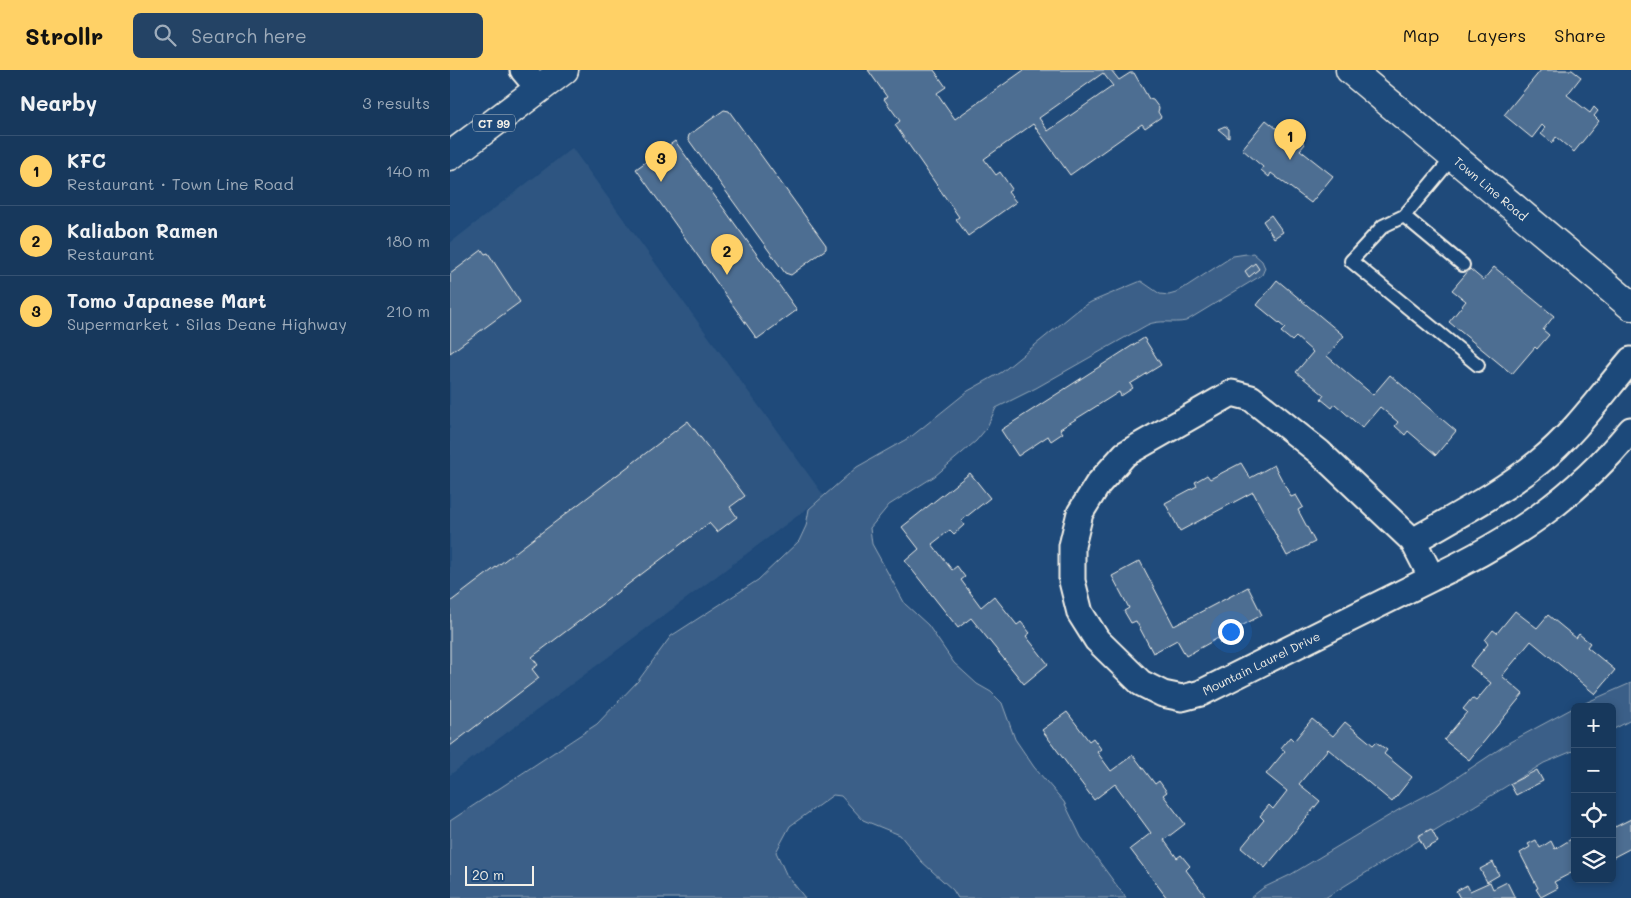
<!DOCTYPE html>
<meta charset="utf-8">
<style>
:root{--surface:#17385c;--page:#244365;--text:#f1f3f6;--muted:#9eacbb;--line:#365272;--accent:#ffd166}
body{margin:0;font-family:Mali,sans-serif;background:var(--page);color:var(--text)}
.controls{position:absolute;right:15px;bottom:15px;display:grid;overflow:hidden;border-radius:8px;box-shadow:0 2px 8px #0003}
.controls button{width:45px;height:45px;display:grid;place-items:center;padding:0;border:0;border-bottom:1px solid var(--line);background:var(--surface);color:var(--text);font:25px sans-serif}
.scale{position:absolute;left:15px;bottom:12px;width:69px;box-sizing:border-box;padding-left:5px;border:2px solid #f4f1e8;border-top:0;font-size:14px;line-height:18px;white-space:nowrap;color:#f4f1e8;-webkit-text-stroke:4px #1f4a7a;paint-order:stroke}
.you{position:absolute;left:780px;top:561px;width:18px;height:18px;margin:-12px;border:4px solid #fff;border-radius:50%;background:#1a73e8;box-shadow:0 0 0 8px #1a73e833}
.badge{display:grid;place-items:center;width:32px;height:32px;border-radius:50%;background:var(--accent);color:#111;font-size:16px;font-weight:700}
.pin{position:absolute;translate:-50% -41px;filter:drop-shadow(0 1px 2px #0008)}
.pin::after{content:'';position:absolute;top:26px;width:18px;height:15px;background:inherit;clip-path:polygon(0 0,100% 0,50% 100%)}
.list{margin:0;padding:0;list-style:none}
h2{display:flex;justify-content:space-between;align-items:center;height:65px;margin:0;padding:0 20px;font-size:21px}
h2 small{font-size:16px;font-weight:400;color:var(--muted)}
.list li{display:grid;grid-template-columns:32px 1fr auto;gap:15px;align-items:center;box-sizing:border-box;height:70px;padding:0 20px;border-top:1px solid var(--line)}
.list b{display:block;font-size:19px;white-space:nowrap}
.list p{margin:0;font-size:16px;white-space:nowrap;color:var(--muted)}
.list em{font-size:16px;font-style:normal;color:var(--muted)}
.icon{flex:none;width:28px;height:28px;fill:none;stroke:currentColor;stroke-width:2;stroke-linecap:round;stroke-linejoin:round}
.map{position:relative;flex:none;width:1181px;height:828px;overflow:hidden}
header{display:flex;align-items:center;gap:30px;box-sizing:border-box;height:70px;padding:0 25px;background:var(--accent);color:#111}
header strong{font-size:24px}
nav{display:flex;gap:28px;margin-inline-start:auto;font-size:18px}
.search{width:350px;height:45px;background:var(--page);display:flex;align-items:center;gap:12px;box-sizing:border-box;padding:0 18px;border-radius:8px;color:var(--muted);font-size:19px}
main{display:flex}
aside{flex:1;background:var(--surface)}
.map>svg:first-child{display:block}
.built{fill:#2d5581}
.green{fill:#3a5f88;stroke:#97a8b8}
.building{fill:#4d6e92;stroke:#f4f1e8;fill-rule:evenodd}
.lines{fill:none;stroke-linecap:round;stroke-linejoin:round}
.lane-casing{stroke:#f4f1e8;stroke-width:16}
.street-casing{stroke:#f4f1e8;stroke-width:29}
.secondary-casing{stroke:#f4f1e8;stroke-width:31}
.primary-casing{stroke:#f4f1e8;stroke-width:31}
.lane{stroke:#1f4a7a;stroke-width:12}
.street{stroke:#1f4a7a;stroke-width:25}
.secondary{stroke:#1f4a7a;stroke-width:28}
.primary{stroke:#1f4a7a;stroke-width:28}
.labels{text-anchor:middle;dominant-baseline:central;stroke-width:4;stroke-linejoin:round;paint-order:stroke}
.shield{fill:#1f4a7a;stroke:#b4bfc7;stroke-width:1}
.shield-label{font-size:11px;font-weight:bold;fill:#f4f1e8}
.street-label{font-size:12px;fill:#f4f1e8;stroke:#1f4a7a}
</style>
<header>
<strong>Strollr</strong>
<div class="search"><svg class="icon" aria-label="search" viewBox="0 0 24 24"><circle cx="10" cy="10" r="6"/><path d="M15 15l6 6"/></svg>Search here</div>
<nav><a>Map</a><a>Layers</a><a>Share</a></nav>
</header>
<main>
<aside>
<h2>Nearby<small>3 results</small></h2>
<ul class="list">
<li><span class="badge">1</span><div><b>KFC</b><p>Restaurant · Town Line Road</p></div><em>140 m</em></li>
<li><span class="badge">2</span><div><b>Kaliabon Ramen</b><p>Restaurant</p></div><em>180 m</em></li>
<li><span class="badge">3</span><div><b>Tomo Japanese Mart</b><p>Supermarket · Silas Deane Highway</p></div><em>210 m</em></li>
</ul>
</aside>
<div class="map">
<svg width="1181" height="828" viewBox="0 0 1181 828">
<rect width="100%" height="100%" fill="#1f4a7a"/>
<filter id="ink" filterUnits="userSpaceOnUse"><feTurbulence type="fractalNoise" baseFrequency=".02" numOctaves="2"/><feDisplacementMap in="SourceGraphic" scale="10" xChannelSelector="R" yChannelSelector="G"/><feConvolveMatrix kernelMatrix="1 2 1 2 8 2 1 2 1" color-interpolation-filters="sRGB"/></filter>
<g filter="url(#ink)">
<path class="built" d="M122 78 374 426 0 705V173Z"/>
<path class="green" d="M803 183 812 191 815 198 812 205 736 251C723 254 710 249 697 255L586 318 546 338 536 359 526 371 485 406 439 435 420 458 422 474 455 534 478 555 504 593 527 614 541 622 552 633 565 669 584 697 614 732 631 767 676 828H508L503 820 471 791 450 765 413 750 391 726 383 725 340 756 326 782 336 804 355 828H0V751L147 654 188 611 221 566 308 510 349 471 356 456 359 439 407 397 462 366 518 321 552 302 628 240 641 232 691 211 710 224 719 225 726 223 783 186Z
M1181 613V650L1162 660V637H1126Z
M1125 637V680L1094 693 875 828H800L813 818 840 805 950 739 994 716 1060 672Z"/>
<path class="building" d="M418 0H484L496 17 487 23 505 49 574 0H661L669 10 680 3H684L699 29 703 30 709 38 708 42 711 47 695 58 692 54 620 105 583 54 534 89 546 105 550 102 562 119 558 122 566 132 518 166 506 149 509 147 445 55 450 51 434 29 437 27ZM653 3 663 16 598 61 589 48Z
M1091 0H1122L1131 7 1117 25 1140 43 1144 37 1148 41 1144 46 1149 51 1124 82 1106 67 1102 73 1091 64 1095 58 1092 55 1082 68 1054 45Z
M274 40 279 41 376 175V179L341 205 335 203 238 69 239 65Z
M816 50 842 71 846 67 855 74 850 80 883 106 861 133 821 103 819 107 811 100 813 97 792 79Z
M775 56 779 59V68L768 59Z
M225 71 347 240 307 269 186 99Z
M821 145 833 162 824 168 813 151Z
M32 180 35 184 38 183 70 232 0 283V204Z
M805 193 809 199 799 207 795 201Z
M1044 197 1104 246 1093 260 1099 265 1087 279 1085 277 1062 304 999 252 1016 231 1002 220 1020 199 1033 210Z
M827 210 894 266 877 286 923 325 940 305 1006 361 986 385 958 361 955 365 945 356 948 352 930 337 912 358 885 334 882 338 871 329 874 325 846 302 863 282 846 267 842 271 831 262 835 258 807 235Z
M694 268 711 295 680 314 683 318 671 326 669 322 610 359 613 363 601 371 598 366 568 386 551 360Z
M238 351 295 426 280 437 287 447 267 462 259 453 82 587 88 595 82 599 89 608 0 676V532Z
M791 393 800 408 824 395 841 427 846 425 853 437 848 440 865 472 837 486 803 422 730 461 715 433 747 416 745 412 757 405 760 409Z
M520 403 540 428 511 451 514 455 504 464 500 460 482 474 502 500 507 496 515 507 511 510 531 537 544 526 567 555 571 552 580 563 576 566 598 594 574 614 521 548 508 558 455 491 469 479 452 457Z
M690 491 724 556 798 517 812 545 780 562 782 566 770 573 768 568 736 586 727 570 703 583 686 551 681 553 674 541 679 538 662 506Z
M1065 541 1087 558 1098 545 1126 568 1129 564 1140 573 1137 577 1165 600 1145 624 1081 571 1052 606 1073 624 1019 690 994 670 1017 642 1013 639 1022 628 1026 631 1041 613 1020 596 1038 574 1035 570 1043 560 1047 563Z
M617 642 639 671 643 668 651 679 647 682 661 701 683 685 705 714 709 711 717 722 713 725 735 754 714 770 727 788 731 785 740 796 736 800 757 828H717L680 779 701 763 665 714 644 730 592 660Z
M862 649 883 666 895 652 923 675 926 672 937 680 934 684 962 707 942 732 878 679 849 714 870 731 815 798 791 778 814 750 810 746 819 735 823 739 837 721 816 704 835 681 831 678 840 667 844 671Z
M1087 700 1093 711 1066 725 1060 714Z
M1181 749V778L1162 788V752L1165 757Z
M981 759 988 772 975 779 968 766Z
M1123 768 1125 801 1104 812 1108 818 1091 827 1086 819 1088 818 1070 783 1080 777 1078 774 1086 770 1090 778 1101 771 1105 779Z
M1043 792 1049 805 1037 812 1030 799Z
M1040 812 1043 819 1057 812 1065 828H1010L1006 821 1017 815 1020 821Z"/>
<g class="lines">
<defs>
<path id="lane" d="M1003 87 954 146 933 156 901 191 1028 295
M954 146 1013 195"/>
<path id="street" d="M73 0 89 19
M782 323 801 328 869 382 963 471 982 508 751 623 732 628 713 624 691 613 647 570 630 543 622 511V476L630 443 648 414 675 384Z
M963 471C1006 446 1051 423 1089 392 1125 363 1152 324 1181 290
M982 508C1061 471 1125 428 1181 360"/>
<g id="secondary">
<path id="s1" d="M900 0 1181 236"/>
</g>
<path id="primary" d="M0 86 114 0"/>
</defs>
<use href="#lane" class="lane-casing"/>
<use href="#street" class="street-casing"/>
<use href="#secondary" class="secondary-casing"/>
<use href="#primary" class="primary-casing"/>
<use href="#lane" class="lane"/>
<use href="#street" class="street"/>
<use href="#secondary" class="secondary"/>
<use href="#primary" class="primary"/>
</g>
</g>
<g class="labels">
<rect class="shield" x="23" y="44.5" width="42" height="17" rx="4"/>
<g class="shield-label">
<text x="44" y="53">CT 99</text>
</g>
<g class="street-label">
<text stroke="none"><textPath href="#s1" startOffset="184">Town Line Road</textPath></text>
<text transform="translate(811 593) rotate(-26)">Mountain Laurel Drive</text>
</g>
</g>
</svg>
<div class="controls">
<button>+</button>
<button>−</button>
<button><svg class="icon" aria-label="locate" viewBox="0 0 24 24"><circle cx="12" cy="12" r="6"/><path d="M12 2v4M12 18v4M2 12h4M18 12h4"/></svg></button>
<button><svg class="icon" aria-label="layers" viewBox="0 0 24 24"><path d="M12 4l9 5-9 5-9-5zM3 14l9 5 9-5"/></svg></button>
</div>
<div class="scale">20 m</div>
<div class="you"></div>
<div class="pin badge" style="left:840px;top:90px">1</div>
<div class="pin badge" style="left:277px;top:205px">2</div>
<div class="pin badge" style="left:211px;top:112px">3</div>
</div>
</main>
